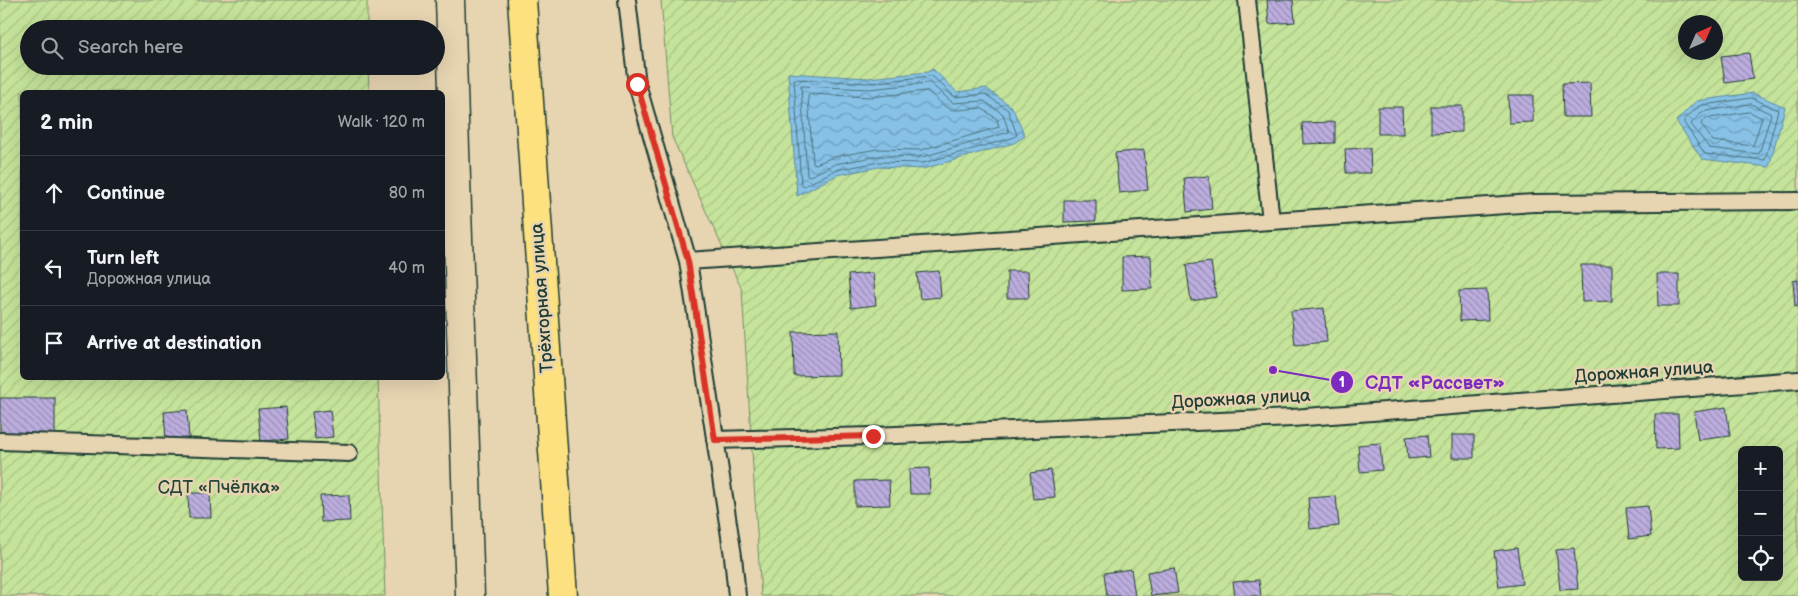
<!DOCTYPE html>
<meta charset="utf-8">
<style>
:root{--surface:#171b24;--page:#242831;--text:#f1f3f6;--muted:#9ea1a6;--line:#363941}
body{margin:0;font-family:"Balsamiq Sans",sans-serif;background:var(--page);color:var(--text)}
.controls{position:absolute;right:15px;bottom:15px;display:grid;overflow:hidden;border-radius:8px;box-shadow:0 5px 20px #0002}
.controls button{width:45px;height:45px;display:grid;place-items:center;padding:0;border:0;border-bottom:1px solid var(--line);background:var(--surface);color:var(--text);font:25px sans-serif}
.compass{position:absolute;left:1678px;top:15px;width:45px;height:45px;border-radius:50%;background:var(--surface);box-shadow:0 5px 20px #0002;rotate:45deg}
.stop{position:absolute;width:15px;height:15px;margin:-11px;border:4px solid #d93025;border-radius:50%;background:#fff}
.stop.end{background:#d93025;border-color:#fff;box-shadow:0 1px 5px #0008}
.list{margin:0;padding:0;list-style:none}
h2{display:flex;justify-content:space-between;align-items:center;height:65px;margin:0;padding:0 20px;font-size:21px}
h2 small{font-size:16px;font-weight:400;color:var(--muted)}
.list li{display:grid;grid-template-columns:32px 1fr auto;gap:15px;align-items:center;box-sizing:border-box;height:75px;padding:0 20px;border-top:1px solid var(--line)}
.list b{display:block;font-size:19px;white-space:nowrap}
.list p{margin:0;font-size:16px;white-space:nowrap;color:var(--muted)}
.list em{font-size:16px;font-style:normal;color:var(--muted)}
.icon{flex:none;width:28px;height:28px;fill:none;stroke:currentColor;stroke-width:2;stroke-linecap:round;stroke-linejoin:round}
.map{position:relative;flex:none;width:1798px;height:596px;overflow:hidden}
.search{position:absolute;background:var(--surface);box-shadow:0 5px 20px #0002;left:20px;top:20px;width:425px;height:55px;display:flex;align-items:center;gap:12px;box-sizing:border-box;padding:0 18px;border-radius:28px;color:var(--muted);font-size:19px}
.panel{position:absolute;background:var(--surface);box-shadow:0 5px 20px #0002;left:20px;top:90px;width:425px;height:290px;border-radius:8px}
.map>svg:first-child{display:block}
.garden{fill:url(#garden-furrows);stroke:#729067;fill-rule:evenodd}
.water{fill:url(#water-waves);stroke:#5d8c9f}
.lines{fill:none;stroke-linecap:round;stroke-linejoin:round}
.shore{stroke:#49727b;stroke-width:1}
.building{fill:url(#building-back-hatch);stroke:#1f3d34}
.lane-casing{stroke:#1f3d34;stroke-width:20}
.street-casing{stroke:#1f3d34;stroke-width:31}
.highway-casing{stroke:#1f3d34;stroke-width:31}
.lane{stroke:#e7d4b1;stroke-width:16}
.street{stroke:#e7d4b1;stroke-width:28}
.highway{stroke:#fde080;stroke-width:28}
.route{stroke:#d93025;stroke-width:6}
.labels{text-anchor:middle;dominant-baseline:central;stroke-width:5;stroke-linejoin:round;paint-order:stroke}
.street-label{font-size:18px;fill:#1f3d34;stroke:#e7d4b1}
.park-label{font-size:18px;fill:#274539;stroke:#e7d4b1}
.leader{fill:none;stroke:#7b2cbf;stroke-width:2}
.callout-dot{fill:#7b2cbf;stroke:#e7d4b1;stroke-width:2}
.mark-label{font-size:15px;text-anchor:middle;font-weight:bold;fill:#fff}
.callout-label{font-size:19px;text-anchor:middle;font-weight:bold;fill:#7b2cbf;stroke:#e7d4b1;stroke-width:5;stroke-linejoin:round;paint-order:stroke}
</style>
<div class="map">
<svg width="1798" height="596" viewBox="0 0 1798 596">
<defs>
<pattern id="garden-furrows" width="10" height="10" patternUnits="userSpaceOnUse" patternTransform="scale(1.25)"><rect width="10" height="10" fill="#c5e39a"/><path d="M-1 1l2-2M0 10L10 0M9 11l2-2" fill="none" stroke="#a9c485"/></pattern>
<pattern id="water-waves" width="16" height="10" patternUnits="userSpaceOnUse" patternTransform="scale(1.25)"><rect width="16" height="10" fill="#87c1e6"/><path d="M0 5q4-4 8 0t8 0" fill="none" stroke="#6e9ebb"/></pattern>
<pattern id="building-back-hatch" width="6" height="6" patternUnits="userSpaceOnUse" patternTransform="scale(1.25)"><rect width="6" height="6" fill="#bcadde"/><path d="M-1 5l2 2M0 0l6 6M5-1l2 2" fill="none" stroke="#988eb5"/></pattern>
</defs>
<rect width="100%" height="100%" fill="#e7d4b1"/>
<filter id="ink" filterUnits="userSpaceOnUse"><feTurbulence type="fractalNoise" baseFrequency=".02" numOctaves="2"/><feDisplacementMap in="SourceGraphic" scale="10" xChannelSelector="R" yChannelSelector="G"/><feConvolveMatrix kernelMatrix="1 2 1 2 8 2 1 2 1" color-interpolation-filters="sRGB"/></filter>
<g filter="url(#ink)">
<path class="garden" d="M0 0H367V29H29V66H368L369 92H22V378H378L385 596H0Z
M661 0H1798V596H761L742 290 672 137ZM1686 22H1716V52H1686ZM1742 450H1779V577H1742Z"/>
<path class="water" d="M933 69 957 92 986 88 1012 107 1025 136 1014 143 923 169 879 167 837 175 797 196 788 73 868 78 928 72Z
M1753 93 1785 107 1769 167 1702 159 1676 121 1696 101Z"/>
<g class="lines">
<path class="shore" d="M932 76 955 97 985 94 1008 110 1017 135 1012 138 923 163 879 162 836 170 804 186 801 185 794 79 869 83Z
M930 83 953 103 984 101 1003 114 1009 132 922 157 878 156 835 164 810 176 807 175 801 86 869 89Z
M928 91C955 116 946 110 981 108L997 119 999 127 921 150 877 149 833 157 816 164 813 163 808 96 810 94 870 97Z
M1752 98 1778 110 1765 160 1705 154 1684 123V120L1699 106Z
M1751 104 1771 114 1759 154 1709 148 1691 124 1702 112Z
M1750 112 1762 118 1753 146 1713 141 1701 124 1705 119Z"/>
</g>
<path class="building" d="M1267 0H1293L1295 22 1269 24Z
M1749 53 1753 79 1725 83 1721 56Z
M1590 83 1591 117H1563L1562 84Z
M1508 95H1533V122L1509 123Z
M1431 106H1462V132L1431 133Z
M1378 107H1402L1403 134H1378Z
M1335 122V143L1303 144 1302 123Z
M1370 148 1371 173H1346L1345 149Z
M1144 150 1148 190 1119 193 1115 153Z
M1209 176 1212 209 1187 212 1184 178Z
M1064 200H1096V221L1064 222Z
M1151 256 1152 289 1122 290V257Z
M1211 262 1216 297 1191 301 1186 265Z
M1581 265H1612V301L1582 302Z
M939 271 941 297 920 299 917 273Z
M1007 271H1028L1029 298H1007Z
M873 273 876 305 851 308 848 275Z
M1657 274H1679V306H1658Z
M1798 280V306L1795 307 1793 281Z
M1487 290 1488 320 1460 321 1459 291Z
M1324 308 1327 342 1295 345 1291 311Z
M838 331 839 375 794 376 793 332Z
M0 398H55V439H0Z
M286 407 289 439 261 441 258 409Z
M1726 407 1730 436 1698 440 1694 412Z
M187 410 189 439 166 441 164 412Z
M330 410 333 437 315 439 312 412Z
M1655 414H1678L1679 448 1656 449Z
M1427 435 1429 457 1408 459 1406 437Z
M1452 435H1474V458H1452Z
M1380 443 1382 470 1360 472 1358 445Z
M929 468 930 494H910L909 469Z
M1051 470 1055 497 1033 499 1030 473Z
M889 480 890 505 855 506V481Z
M188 493H210L211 518H189Z
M349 495 350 521 321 522 320 496Z
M1336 496 1339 526 1310 529 1308 498Z
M1648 506 1651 536 1629 539 1626 508Z
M1517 548 1522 584 1499 587 1494 551Z
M1574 548 1578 589 1560 590 1556 550Z
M1174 568 1178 593 1151 596 1147 572Z
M1131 569 1135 596H1107L1104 573Z
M1259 580 1261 596H1235L1233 582Z"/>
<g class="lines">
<defs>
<path id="lane" d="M627 0 637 84 688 261 733 556 737 596
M1247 0 1271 221
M688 261 1534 203 1798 201
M715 440 873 436 1292 418 1798 380
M0 441 349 453"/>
<path id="street" d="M450 0 470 596"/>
<path id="highway" d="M522 0 563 596"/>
</defs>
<use href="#lane" class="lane-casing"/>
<use href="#street" class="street-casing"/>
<use href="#highway" class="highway-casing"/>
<use href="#lane" class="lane"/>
<use href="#street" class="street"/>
<use href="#highway" class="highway"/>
</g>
</g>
<g class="lines" filter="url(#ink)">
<path class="route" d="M637 84 688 261 715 440 873 436"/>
</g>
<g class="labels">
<g class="street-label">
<text transform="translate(542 298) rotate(-94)">Трёхгорная улица</text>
<text transform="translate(1644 372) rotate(-4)">Дорожная улица</text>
<text transform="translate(1241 399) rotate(-3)">Дорожная улица</text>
</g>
<g class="park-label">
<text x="219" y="487">СДТ «Пчёлка»</text>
</g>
</g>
<path class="leader" d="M1273 370L1342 382"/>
<g class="callout-dot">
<circle cx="1273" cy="370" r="5"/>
<circle cx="1342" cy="382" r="12"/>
</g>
<g class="mark-label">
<text x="1342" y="387">1</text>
</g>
<g class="callout-label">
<text x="1435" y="389">СДТ «Рассвет»</text>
</g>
</svg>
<div class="controls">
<button>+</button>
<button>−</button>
<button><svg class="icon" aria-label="locate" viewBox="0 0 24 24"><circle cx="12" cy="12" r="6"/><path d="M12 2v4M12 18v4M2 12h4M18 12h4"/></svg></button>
</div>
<svg class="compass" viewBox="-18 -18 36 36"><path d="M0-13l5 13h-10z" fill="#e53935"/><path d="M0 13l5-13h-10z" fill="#9ea1a6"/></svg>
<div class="stop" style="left:637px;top:84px"></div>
<div class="stop end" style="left:873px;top:436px"></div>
<div class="search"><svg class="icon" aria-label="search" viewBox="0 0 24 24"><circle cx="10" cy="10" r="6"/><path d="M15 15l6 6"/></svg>Search here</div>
<section class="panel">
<h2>2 min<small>Walk · 120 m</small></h2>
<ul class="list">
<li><svg class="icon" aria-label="ahead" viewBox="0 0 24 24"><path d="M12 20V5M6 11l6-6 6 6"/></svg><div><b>Continue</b></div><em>80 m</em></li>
<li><svg class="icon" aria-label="left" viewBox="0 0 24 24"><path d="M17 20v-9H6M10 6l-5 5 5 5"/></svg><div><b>Turn left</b><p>Дорожная улица</p></div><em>40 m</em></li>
<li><svg class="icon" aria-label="arrive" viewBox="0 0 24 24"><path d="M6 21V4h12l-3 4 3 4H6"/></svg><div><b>Arrive at destination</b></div></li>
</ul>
</section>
</div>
